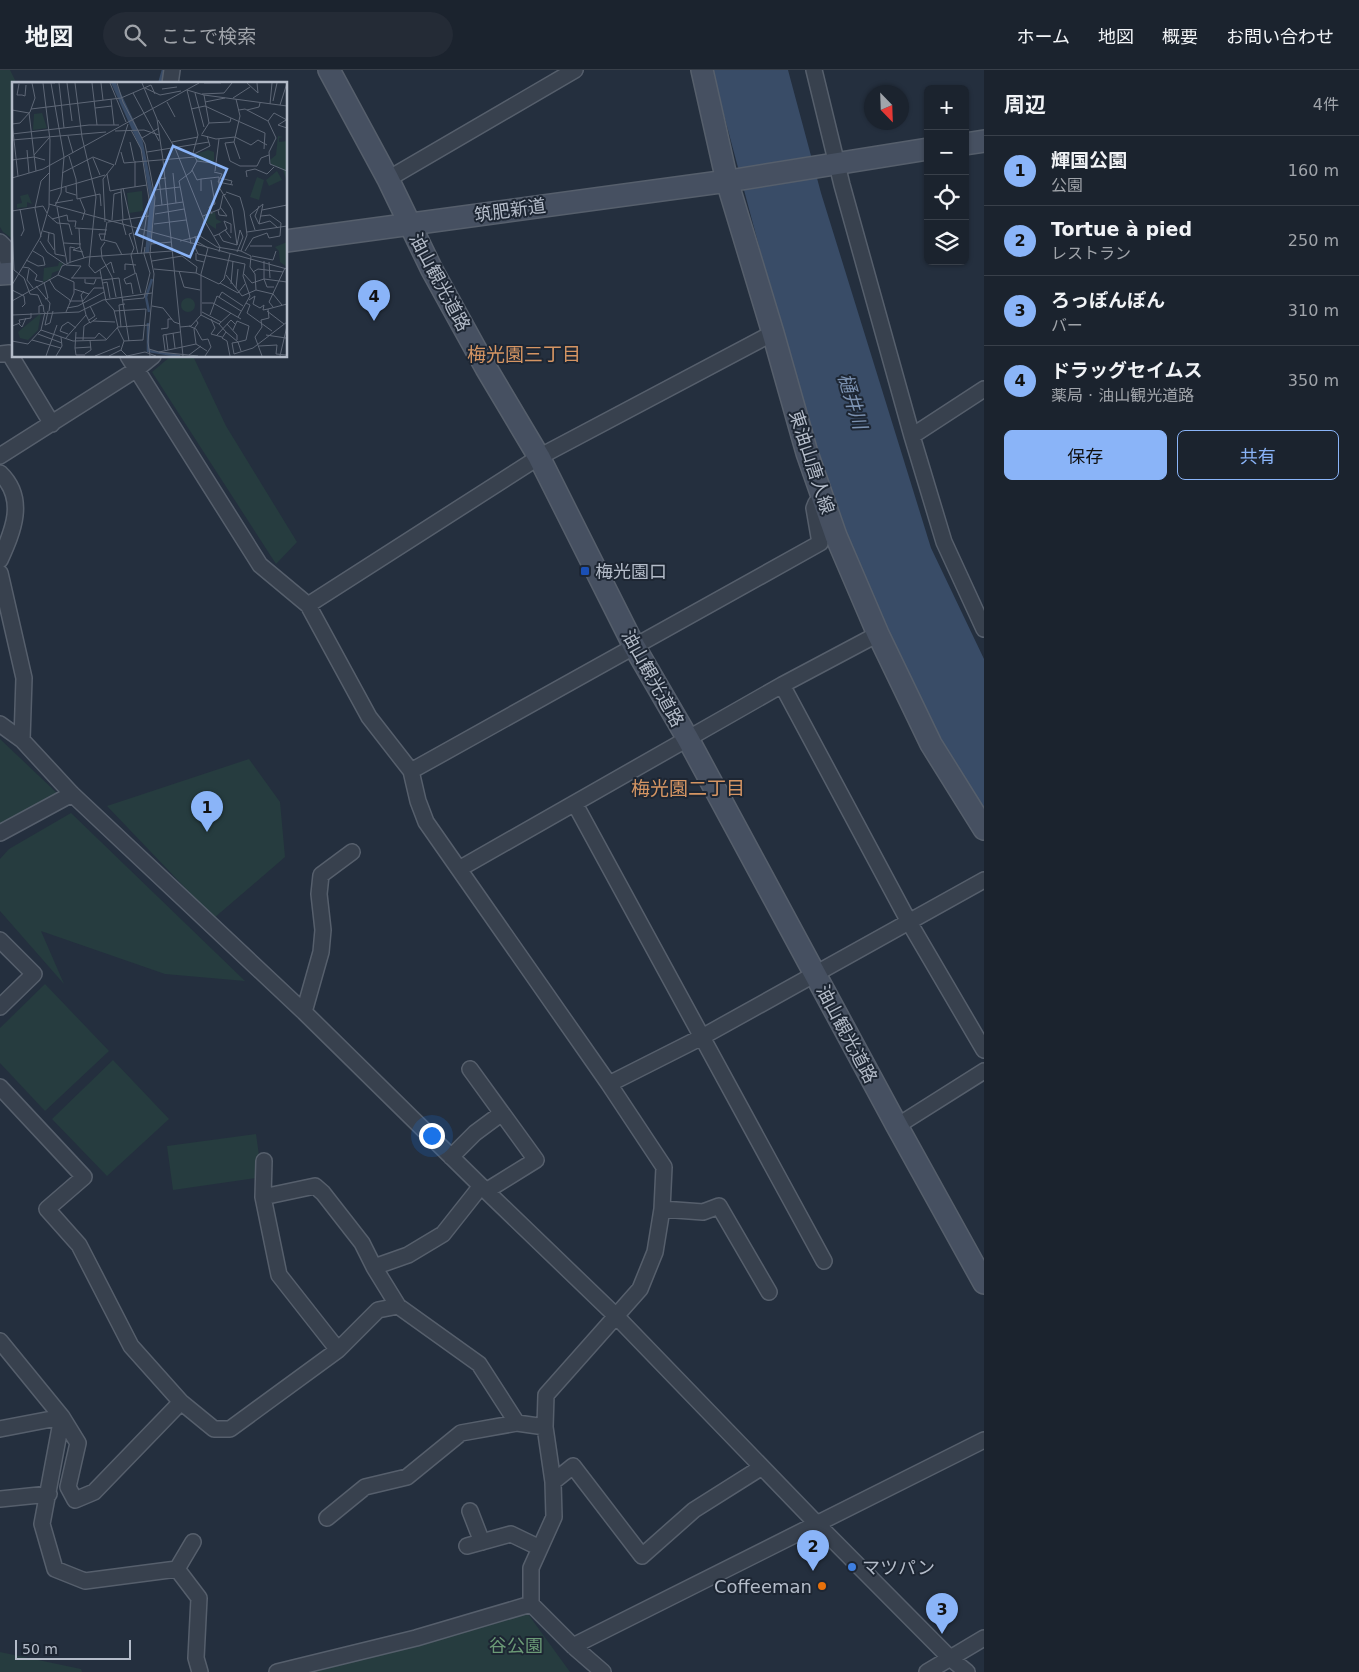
<!DOCTYPE html>
<html lang="ja">
<meta charset="utf-8">
<style>
:root{--surface:#1b232e;--page:#242b36;--text:#f1f3f6;--muted:#a0a4aa;--line:#39404a;--accent:#8ab4f8}
body{margin:0;font-family:"DejaVu Sans","Noto Sans JP",sans-serif;background:var(--page);color:var(--text)}
.controls{position:absolute;right:15px;top:15px;display:grid;overflow:hidden;border-radius:8px;box-shadow:0 1px 4px #0004}
.controls button{width:45px;height:45px;display:grid;place-items:center;padding:0;border:0;border-bottom:1px solid var(--line);background:var(--surface);color:var(--text);font:25px sans-serif}
.compass{position:absolute;left:864px;top:15px;width:45px;height:45px;border-radius:50%;background:var(--surface);box-shadow:0 1px 4px #0004;rotate:157deg}
.scale{position:absolute;left:15px;bottom:12px;width:116px;box-sizing:border-box;padding-left:5px;border:2px solid #b4bcc9;border-top:0;font-size:14px;line-height:18px;white-space:nowrap;color:#b4bcc9;-webkit-text-stroke:4px #1d2633;paint-order:stroke}
.you{position:absolute;left:431px;top:1065px;width:18px;height:18px;margin:-12px;border:4px solid #fff;border-radius:50%;background:#1a73e8;box-shadow:0 0 0 8px #1a73e833}
.badge{display:grid;place-items:center;width:32px;height:32px;border-radius:50%;background:var(--accent);color:#111;font-size:16px;font-weight:700}
.pin{position:absolute;translate:-50% -41px;filter:drop-shadow(0 1px 2px #0008)}
.pin::after{content:'';position:absolute;top:26px;width:18px;height:15px;background:inherit;clip-path:polygon(0 0,100% 0,50% 100%)}
.list{margin:0;padding:0;list-style:none}
h2{display:flex;justify-content:space-between;align-items:center;height:65px;margin:0;padding:0 20px;font-size:21px}
h2 small{font-size:16px;font-weight:400;color:var(--muted)}
.list li{display:grid;grid-template-columns:32px 1fr auto;gap:15px;align-items:center;box-sizing:border-box;height:70px;padding:0 20px;border-top:1px solid var(--line)}
.list b{display:block;font-size:19px;white-space:nowrap}
.list p{margin:0;font-size:16px;white-space:nowrap;color:var(--muted)}
.list em{font-size:16px;font-style:normal;color:var(--muted)}
.actions{display:flex;gap:10px;padding:15px 20px}
.actions a{flex:1;padding:11px 0;border:1px solid var(--accent);border-radius:8px;text-align:center;font-size:18px;color:var(--accent)}
.actions .main{background:var(--accent);color:#111}
.icon{flex:none;width:28px;height:28px;fill:none;stroke:currentColor;stroke-width:2;stroke-linecap:round;stroke-linejoin:round}
.map{position:relative;flex:none;width:984px;height:1602px;overflow:hidden}
header{display:flex;align-items:center;gap:30px;box-sizing:border-box;height:70px;padding:0 25px;background:var(--surface);border-bottom:1px solid var(--line)}
header strong{font-size:24px}
nav{display:flex;gap:28px;margin-inline-start:auto;font-size:18px}
.search{width:350px;height:45px;background:var(--page);display:flex;align-items:center;gap:12px;box-sizing:border-box;padding:0 18px;border-radius:28px;color:var(--muted);font-size:19px}
main{display:flex}
aside{flex:1;background:var(--surface)}
.map>svg:first-child{display:block}
.green{fill:#263c3f}
.water{fill:#394c67}
.lines{fill:none;stroke-linecap:round;stroke-linejoin:round}
.stream{stroke:#394c67;stroke-width:4.5}
.street-casing{stroke:#565f6c;stroke-width:18}
.secondary-casing{stroke:#565f6c;stroke-width:24}
.street{stroke:#38414e;stroke-width:15}
.secondary{stroke:#465061;stroke-width:21}
.transit-dot{fill:#1a4fb4;stroke:#1d2633;stroke-width:2}
.shop-dot{fill:#3f7fe0;stroke:#1d2633;stroke-width:2}
.food-dot{fill:#e8710a;stroke:#1d2633;stroke-width:2}
.labels{text-anchor:middle;dominant-baseline:central;stroke-width:4;stroke-linejoin:round;paint-order:stroke}
.street-label{font-size:18px;fill:#b4bcc9;stroke:#1d2633}
.poi-label{font-size:18px;fill:#b4bcc9;stroke:#1d2633;text-anchor:start}
.park-label{font-size:18px;fill:#6b9a76;stroke:#1d2633}
.neighbourhood-label{font-size:19px;fill:#d59563;stroke:#1d2633}
.water-label{font-size:19px;font-style:italic;fill:#7c92b1;stroke:#1d2633}
.inset-river{fill:none;stroke:#394c67;stroke-width:2.5}
.inset-road{fill:none;stroke:#5e6776;stroke-width:1}
.view{fill:#8ab4f8;fill-opacity:0.15;stroke:#8ab4f8;stroke-width:2.5}
.inset-edge{fill:none;stroke:#b4bcc9;stroke-width:2.5}
</style>
<header>
<strong>地図</strong>
<div class="search"><svg class="icon" aria-label="search" viewBox="0 0 24 24"><circle cx="10" cy="10" r="6"/><path d="M15 15l6 6"/></svg>ここで検索</div>
<nav><a>ホーム</a><a>地図</a><a>概要</a><a>お問い合わせ</a></nav>
</header>
<main>
<div class="map">
<svg width="984" height="1602" viewBox="0 0 984 1602">
<rect width="100%" height="100%" fill="#242f3e"/>
<path class="green" d="M0 0H10L17 14H14V170L3 162 0 157Z
M171 286H193L226 356 297 472 276 494 152 302Z
M0 669 58 724 0 755Z
M249 689 280 732 285 787 214 848 107 736Z
M71 743 245 911 165 904 41 861 64 914 0 841V789L9 779Z
M45 914 109 981 45 1041 0 993V958Z
M113 990 169 1049 107 1106 52 1049Z
M256 1064 262 1107 173 1120 167 1076Z
M528 1544 570 1602H311Z
M0 1582 81 1599 82 1602H0Z"/>
<path class="water" d="M712 0H788L821 123 931 478 984 589V744L913 621 838 447 796 315Z"/>
<g class="lines">
<path class="stream" d="M160 14 164 0"/>
<defs>
<path id="street" d="M814 0 842 115 912 366 944 472 984 559
M170 14 172 0
M388 109 575 0
M0 172 5 177 10 203
M0 284 9 283 52 354
M128 286 260 495 308 535 369 647 411 701 418 731 426 752 609 1014 664 1097 662 1139 655 1182 640 1219 546 1325 545 1357 553 1412 554 1447 531 1498V1534L573 1576 603 1602
M912 366 984 319
M0 386 137 299 153 286
M0 403C27 429 13 461 0 490
M0 503 24 608 22 670
M308 535 539 387 773 263
M782 615 909 852 984 980
M0 654 22 670 72 724 304 942 481 1116 616 1246 818 1455 950 1588 967 1602
M411 701 820 473 814 438 816 433 823 429
M575 734 824 1191
M0 763 72 724
M459 799 782 615 878 564
M0 870 34 904 0 937
M304 942 321 882 323 860 319 824 321 805 352 782
M470 999 536 1090 486 1121
M609 1014 702 967 984 810
M0 1017 84 1107 47 1139 79 1175 131 1276 181 1332
M897 1056 984 1001
M451 1087 475 1063 502 1043
M263 1127 315 1116 323 1123 362 1173 374 1197 398 1236
M662 1139 703 1142 719 1136 769 1222
M374 1197 408 1185 443 1164 481 1116
M0 1271 62 1347 78 1373 68 1417 75 1430 94 1422 181 1332 214 1359H230L338 1280 279 1205 263 1127 264 1091
M338 1280 378 1240 398 1236 479 1294 517 1353 545 1357
M0 1359 62 1347 42 1454 55 1499 85 1511 177 1499 193 1472
M553 1412 573 1396 642 1486 694 1440 762 1397
M0 1429 49 1424
M470 1441 482 1472
M327 1448 365 1417 407 1407 461 1363 517 1353
M467 1476 511 1464 540 1478
M177 1499 199 1528 196 1588 200 1602
M573 1576 984 1370
M277 1602 416 1568 531 1534
M927 1602 984 1568"/>
<path id="secondary" d="M329 0 388 109 432 200 486 298 539 387 634 576 688 669 897 1056 984 1213
M702 0 727 111 773 263 807 383 836 466 878 564 931 674 984 759
M965 74 984 71
M286 171 735 110 928 79
M0 204 14 203"/>
</defs>
<use href="#street" class="street-casing"/>
<use href="#secondary" class="secondary-casing"/>
<use href="#street" class="street"/>
<use href="#secondary" class="secondary"/>
</g>
<rect class="transit-dot" x="580" y="496" width="10" height="10" rx="2.5"/>
<circle class="shop-dot" cx="852" cy="1497" r="5"/>
<circle class="food-dot" cx="822" cy="1516" r="5"/>
<g class="labels">
<g class="street-label">
<text transform="translate(510 140) rotate(-8)">筑肥新道</text>
<text transform="translate(440 212) rotate(62)">油山観光道路</text>
<text transform="translate(812 392) rotate(72)">東油山唐人線</text>
<text transform="translate(653 608) rotate(61)">油山観光道路</text>
<text transform="translate(847 964) rotate(62)">油山観光道路</text>
</g>
<g class="poi-label">
<text x="595" y="501">梅光園口</text>
<text x="862" y="1497">マツパン</text>
<text x="812" y="1516" text-anchor="end">Coffeeman</text>
</g>
<g class="park-label">
<text x="516" y="1575">谷公園</text>
</g>
<g class="neighbourhood-label">
<text x="524" y="284">梅光園三丁目</text>
<text x="688" y="718">梅光園二丁目</text>
</g>
<g class="water-label">
<text transform="translate(853 331) rotate(73)">樋井川</text>
</g>
</g>
<g transform="translate(12 12)">
<rect width="275" height="275" fill="#242f3e"/>
<path d="M30 31 35 46 21 48 22 32ZM266 54 271 55 267 56V60L275 59V100L271 88 259 82 258 78 264 73ZM196 68 202 70V81L185 78 184 72ZM265 89 270 98 257 104 254 98ZM245 95 252 98 247 118 238 115ZM130 109 131 129 117 131 115 111ZM16 112 20 122 15 120V125L5 126V122L10 121 8 114ZM203 130 204 137 210 140 204 142V147L195 141 192 134ZM275 160V185L268 180 267 169 263 165ZM47 180 51 181 48 188 40 191 39 196 31 200 32 186 46 184ZM169 223a7 7 0 1 1 14 0a7 7 0 1 1-14 0ZM29 231 26 248 16 258 8 256 6 250Z" fill="#263c3f"/>
<path d="M99 1H104L130 56 143 120 137 171H133L138 118 130 70Z" fill="#394c67"/>
<path class="inset-river" d="M137 230 134 215 140 197M136 241V269L168 274"/>
<path class="inset-road" d="M0 1H43M39 1 52 75 49 111 43 124M47 1 52 46M55 1 60 39M63 1 70 55 84 115 77 184 83 191 99 180 102 191M80 1 85 43M89 1 91 18M98 1 114 40M105 1 111 20 133 62 143 116 138 172 142 192 136 260 138 274M130 1 145 37 151 78 171 274M192 1H209M235 1 246 11 245 1M7 2 5 13H10L13 14 14 3M133 6 148 13 169 9M150 7 165 5M175 8 186 53 181 71 185 79 179 90 167 99 179 162M175 8 192 13 275 24M0 11V28M121 11 147 59M183 11 192 45M190 12 212 11 220 1M192 13 197 41M221 16 238 5M99 17 102 43M224 17 228 34 222 60 228 77M261 19 265 1M155 20 163 35M193 20 213 16M258 22 260 1M268 23 275 1M83 26 100 24M19 27 109 16 139 3 143 12M179 27 193 24 219 36M0 28 17 31 24 89M227 28 233 27 256 39M235 28 247 25 248 21M146 38 163 66 192 138 208 165 207 170M274 38 266 43 275 46M275 38 262 31 256 39 264 56 257 70 258 82 275 89M0 40 6 94M0 42 8 41 18 30 23 16 20 1M119 48 129 67 137 117 129 172M103 49 132 48 147 53M0 52 77 43H107M190 52 197 41 218 40 219 36 253 51 252 67M189 53 204 57 223 55 239 63 246 58 255 63M56 54 61 71M130 56 147 46M0 58 94 50M118 60 122 79M160 60 186 55M222 60 213 61 218 79 228 84H245L249 76 257 73M15 68 17 91M109 70 112 81 183 75M135 70 197 60M182 72 198 64 195 54M22 73 37 56M57 74 64 97 65 117 88 112 89 124M81 76 88 93M0 78 22 75 33 78M123 79V105M185 79 200 81M103 83 116 42M180 88 185 98 189 97M203 89 207 57M202 90 210 92 206 100 221 103M50 91 81 75 102 83 91 97 93 140M161 91 164 121M95 92 98 109 109 107M235 95 234 89 243 87 255 92 262 85M0 96 31 87 187 1M208 96 220 99 219 102M199 98 203 122 197 125 200 132M54 105V110L64 113M111 106 126 172M142 108 168 105M38 109 93 93M189 109V97L207 95V105L220 127 225 163 228 148 231 155 225 170M68 117 73 129 70 138M43 121 61 118M37 122 275 187M150 123 147 97 154 96M143 124 171 120M247 124 243 134 247 142 258 139 266 146M45 125 55 181M8 127 12 148 9 154M206 128 207 133 215 134 208 125M250 128 275 123M0 129 31 124 35 131M143 132 172 127M36 133 45 141 57 142 60 153M191 134 208 127 211 113 214 112M249 134 258 133 269 141 268 154 257 156 255 151M40 137 55 133 56 139H64L63 145M100 138 102 112 109 110M110 138 114 153M111 138 109 107 135 103M95 140 92 158 104 161 110 173M96 140 137 134M0 141 2 188 12 196 18 212 26 213 30 223M142 142 174 138M63 146 95 148M67 146 68 165 72 176M213 148 215 147 212 139 219 142V151M243 148 238 133 251 122 247 142M31 149 42 152 43 172 53 174M235 150 275 144M37 151 36 159 42 168M207 152 213 148 219 156M183 154 184 159 196 166 189 192V233M188 154 192 138M202 154 207 152 211 159 225 163M29 155 23 126 29 99 37 91M92 158H89L87 152H94M28 159 35 170 54 183 69 184 60 196M168 159 188 154 205 165 229 169 235 153 232 129 228 115 214 110M52 161 69 162M139 162 159 160M182 163 186 172 233 182 231 194 238 214 226 235M238 164H260M68 165 61 168 71 170M233 169 241 156 255 151M184 171V178L192 180M119 173 122 166 117 152 120 151M119 173 123 191M240 174 261 178 264 169M90 176 100 195 104 215M90 176 89 166 93 160M14 178 26 184 33 183 31 175 21 169M140 179 170 174 185 185 184 191 207 202 212 197 218 172M58 180V165L63 166M257 180 258 196M11 185 17 186 25 193 23 198 31 200M17 187 15 198 21 206M142 187 184 191M88 188 94 219 102 228 106 245M113 188V182L124 183M167 189 172 205 188 208M241 190 246 187 271 190M232 192 240 201 252 197V179M46 193 62 200V211L54 230M214 193 230 214 244 208 243 192 238 185 239 174 229 169M59 196H90M37 197 43 207 58 218M73 197V201L82 202 84 197M112 197 124 191 129 211M112 197 114 202 119 201 121 212M90 198 107 196 117 259M32 200 36 216 33 217M91 201 95 200 98 216M208 201 226 211 233 202M219 202 221 179M0 203 28 156 37 125 38 58 31 1M24 204 38 221 37 229M262 205H255L252 197 275 200M224 206 226 187M62 207 77 212M0 208 12 214 13 222 10 225M244 208 261 212 270 223M72 209 69 213 74 233 78 241 85 236M207 215 210 210 231 224M111 218 132 216 138 191 132 172 133 165M237 218 243 214 241 222 248 226 252 223 251 228 256 227M0 219 46 193 50 184 59 180 75 175 160 169M57 219H71L82 206H92M190 221H201L229 237M234 221 238 223 235 231 260 249M140 224 151 226 162 240 168 242M261 225 257 220 273 186M55 226 66 224 92 210M36 229 33 243 38 241 41 229M102 229 134 227 131 258 112 259M255 229 272 242M190 230 209 240M27 231V224L31 223 32 230M0 233 67 230 91 218 140 211M198 233 205 214 229 229M199 237 203 246 199 252 210 255M77 238 83 234 78 224M184 238 186 241 182 247 184 262 195 269M81 239 103 240M6 241 10 245 14 236M207 242 214 250 210 256 215 259 218 274M215 242 225 253V258M0 244 8 241 7 238 19 236V231M177 244 184 247 190 258 196 257 199 265 193 274M109 245 107 223 113 222M168 245 179 244 189 233 207 242 219 231M149 247 156 246V237H160M29 248 61 259 94 258 106 245 137 243M214 250 226 260 234 258 237 244 225 239 221 248M161 251 163 266M26 252 50 261M56 252 48 249 50 244 56 240 64 246M154 253 156 268M205 253 219 238 223 242M254 253 274 256M63 256H83M83 256 87 251 95 258M53 257 74 233M20 258 49 266M71 258 72 244 78 240M0 259 16 262 29 248 33 230M247 264 265 263 264 272 275 273M63 266 64 250M137 267 147 270 184 262M109 268 115 274 133 270 144 274M153 268 151 253 168 250M229 269 226 260 220 261 222 272 241 266 275 240M147 270 186 274M73 272 79 268 78 258M73 273H64L63 266 79 265M177 273 189 264M34 274 45 243M44 274 50 264 49 255M83 274 108 264M97 274 109 268 112 259 105 245M250 274 243 255 250 245 249 238 257 236 256 227 275 222M268 274 275 244"/>
<path class="view" d="M161 64 215 87 178 175 124 152Z"/>
<rect width="275" height="275" class="inset-edge"/>
</g>
</svg>
<div class="controls">
<button>+</button>
<button>−</button>
<button><svg class="icon" aria-label="locate" viewBox="0 0 24 24"><circle cx="12" cy="12" r="6"/><path d="M12 2v4M12 18v4M2 12h4M18 12h4"/></svg></button>
<button><svg class="icon" aria-label="layers" viewBox="0 0 24 24"><path d="M12 4l9 5-9 5-9-5zM3 14l9 5 9-5"/></svg></button>
</div>
<svg class="compass" viewBox="-18 -18 36 36"><path d="M0-13l5 13h-10z" fill="#e53935"/><path d="M0 13l5-13h-10z" fill="#a0a4aa"/></svg>
<div class="scale">50 m</div>
<div class="you"></div>
<div class="pin badge" style="left:207px;top:762px">1</div>
<div class="pin badge" style="left:813px;top:1501px">2</div>
<div class="pin badge" style="left:942px;top:1564px">3</div>
<div class="pin badge" style="left:374px;top:251px">4</div>
</div>
<aside>
<h2>周辺<small>4件</small></h2>
<ul class="list">
<li><span class="badge">1</span><div><b>輝国公園</b><p>公園</p></div><em>160 m</em></li>
<li><span class="badge">2</span><div><b>Tortue à pied</b><p>レストラン</p></div><em>250 m</em></li>
<li><span class="badge">3</span><div><b>ろっぽんぽん</b><p>バー</p></div><em>310 m</em></li>
<li><span class="badge">4</span><div><b>ドラッグセイムス</b><p>薬局 · 油山観光道路</p></div><em>350 m</em></li>
</ul>
<div class="actions"><a class="main">保存</a><a>共有</a></div>
</aside>
</main>
